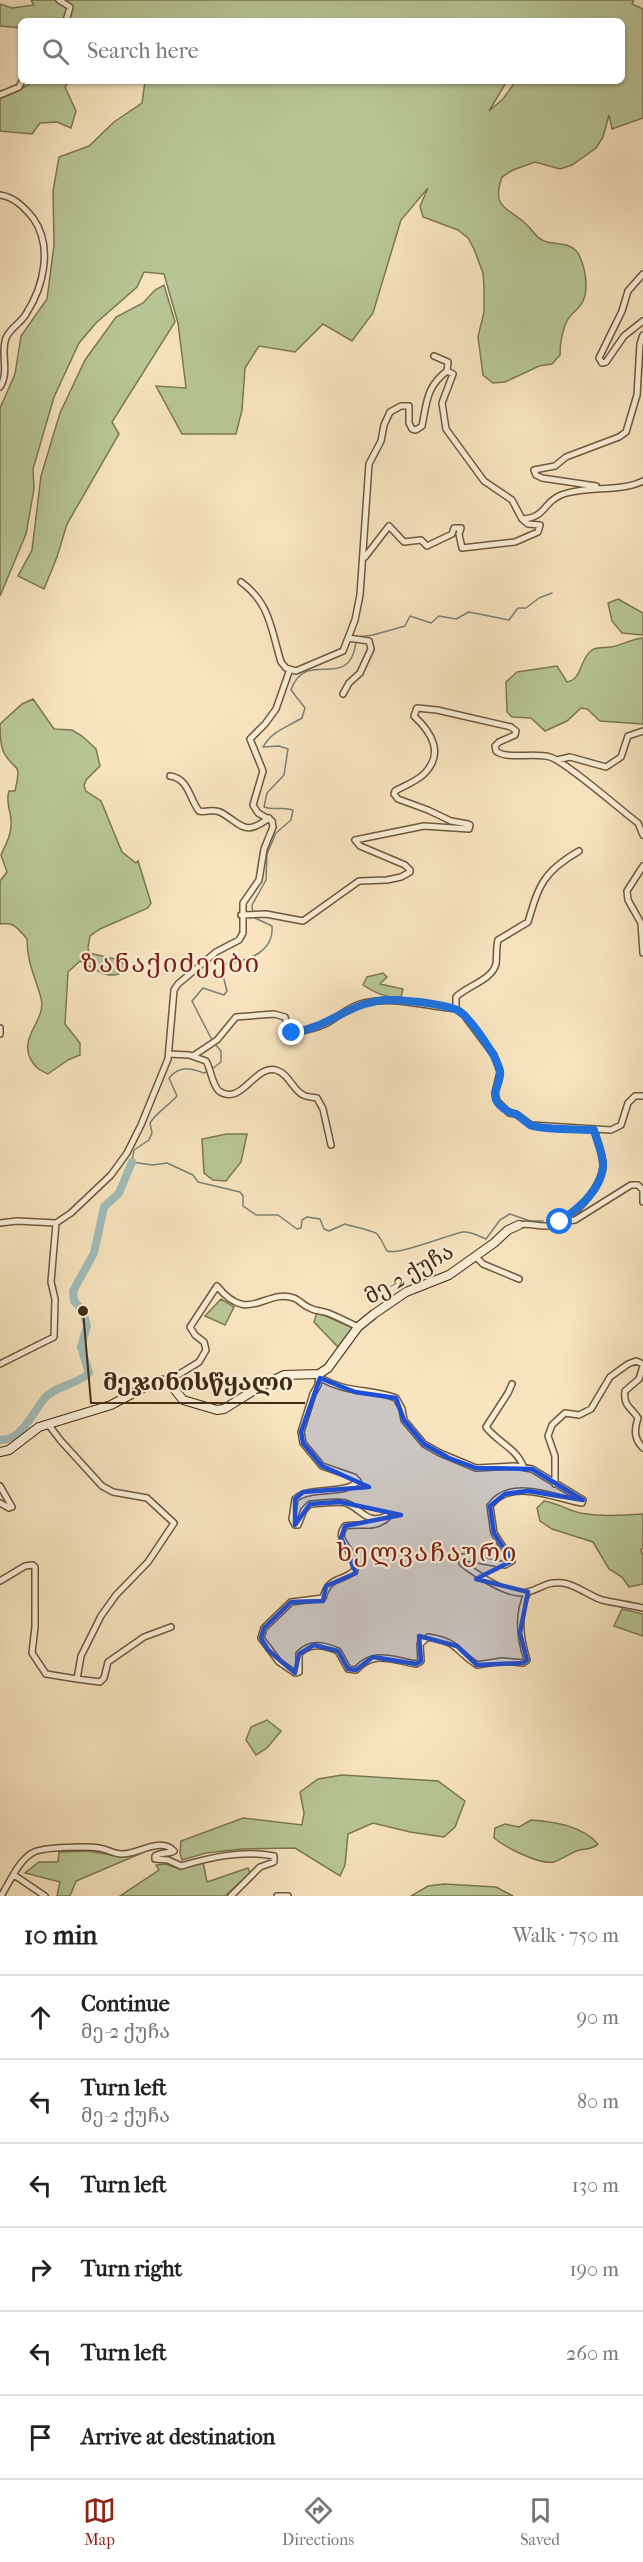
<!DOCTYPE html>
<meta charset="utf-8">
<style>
:root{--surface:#fff;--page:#f2f2f2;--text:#222;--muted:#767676;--line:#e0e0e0;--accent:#8f2418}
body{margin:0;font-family:"IM FELL French Canon","Noto Serif Georgian",serif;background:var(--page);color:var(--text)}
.stop{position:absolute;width:18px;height:18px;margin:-14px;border:4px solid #1a73e8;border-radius:50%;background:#fff}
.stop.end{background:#1a73e8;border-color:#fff;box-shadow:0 2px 6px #0008}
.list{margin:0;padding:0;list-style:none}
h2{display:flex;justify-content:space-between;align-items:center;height:78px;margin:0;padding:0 24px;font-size:26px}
h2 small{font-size:20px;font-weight:400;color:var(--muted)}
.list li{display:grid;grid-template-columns:39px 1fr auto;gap:18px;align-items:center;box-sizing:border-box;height:84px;padding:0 24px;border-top:2px solid var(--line)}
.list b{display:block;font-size:22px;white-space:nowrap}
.list p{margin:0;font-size:20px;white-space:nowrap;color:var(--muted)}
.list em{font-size:20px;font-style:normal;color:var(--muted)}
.icon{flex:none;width:33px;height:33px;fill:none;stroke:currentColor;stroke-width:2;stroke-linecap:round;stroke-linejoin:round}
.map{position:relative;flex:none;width:643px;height:1896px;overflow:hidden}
.search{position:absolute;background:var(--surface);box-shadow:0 2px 4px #0004;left:18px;right:18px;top:18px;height:66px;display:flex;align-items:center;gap:15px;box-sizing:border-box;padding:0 21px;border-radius:9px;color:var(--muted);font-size:22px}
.sheet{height:582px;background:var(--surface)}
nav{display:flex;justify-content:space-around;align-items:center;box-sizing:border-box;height:84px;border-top:2px solid var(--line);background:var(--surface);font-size:16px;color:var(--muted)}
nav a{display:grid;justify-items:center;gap:3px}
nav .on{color:var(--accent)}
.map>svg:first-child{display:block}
.green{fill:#b8c696;stroke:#7c7855;stroke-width:1.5}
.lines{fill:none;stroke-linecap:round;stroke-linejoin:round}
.stream{stroke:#7a8278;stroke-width:1.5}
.river{stroke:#a0bdbb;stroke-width:8}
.street-casing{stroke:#6e593f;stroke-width:8}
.secondary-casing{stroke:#402a14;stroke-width:10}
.street{stroke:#faeed6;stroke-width:5}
.secondary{stroke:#faeed6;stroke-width:8}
.route{stroke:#1a73e8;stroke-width:8}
.marked{fill:#1d4ed8;fill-opacity:0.2;stroke:#1d4ed8;stroke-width:4.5;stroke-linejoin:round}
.labels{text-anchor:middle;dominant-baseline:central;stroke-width:4.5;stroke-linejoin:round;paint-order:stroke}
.street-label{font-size:22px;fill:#402a14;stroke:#faeed6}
.quarter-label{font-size:26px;letter-spacing:1.5px;fill:#7a1f14;stroke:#faeed6}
.leader{fill:none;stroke:#402a14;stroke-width:2}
.callout-dot{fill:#402a14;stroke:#faeed6;stroke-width:2}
.callout-label{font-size:24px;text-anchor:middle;font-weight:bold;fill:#402a14;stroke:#faeed6;stroke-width:4.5;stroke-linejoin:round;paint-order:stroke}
</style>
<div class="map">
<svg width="643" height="1896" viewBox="0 0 643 1896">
<rect width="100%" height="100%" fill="#f8e5c0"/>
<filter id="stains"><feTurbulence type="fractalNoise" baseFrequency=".00333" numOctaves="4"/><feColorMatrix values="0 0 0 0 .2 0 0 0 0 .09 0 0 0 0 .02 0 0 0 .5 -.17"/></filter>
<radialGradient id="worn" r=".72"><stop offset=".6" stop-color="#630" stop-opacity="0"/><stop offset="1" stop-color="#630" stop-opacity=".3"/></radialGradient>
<path class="green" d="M31 0H634L632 4 643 9V118L612 129 609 115 603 137 596 148 572 165 560 169 535 162 513 170 502 177C491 208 507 207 526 224 534 231 536 239 547 242 559 245 572 242 579 255 585 267 589 288 583 301 580 308 572 313 568 319 562 330 560 343 560 355L552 364 539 366 505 382 493 383 483 375 478 337 484 312V287L483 273 474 249 468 238 458 230 423 217 420 206 428 188 401 220 373 313 352 341 323 324 295 352 259 346 245 368 242 410 236 434H182L156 386 186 388 178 323 164 274 144 272 137 287 96 323 79 343 54 397 33 469 34 489 26 534 0 596V408L15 374 21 336 47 299 54 245 53 191 59 157 89 146 114 122 142 103 145 81H507L489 111 503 99 516 81H622V21H21V28L0 26V4L12 8 34 5Z
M35 81H69L65 87 76 111 71 128 57 122 40 123 32 134 0 131V91L7 89 13 93Z
M164 285 175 322 112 422 119 434 67 524 57 557 44 589 18 576 32 550 41 476 60 413 85 360 116 317 143 303 155 290Z
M618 599 643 613V635L622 633 612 621 608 603Z
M643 638V724L600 721 587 709 581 708 567 721 545 731 531 718 512 717 507 712 506 682 517 672 557 666 567 682C583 679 579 659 592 650 597 647 605 648 611 647 622 645 631 639 643 638Z
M33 699 54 729 72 730 82 736 96 749 100 766 86 780 84 786 86 791 101 801 122 852 136 863 138 861 151 903 148 908 100 929 90 936 88 947 89 953 119 960 124 964 125 970C111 983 93 968 80 961L68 972 65 1024 80 1043V1055L68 1060 48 1074C39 1070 36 1068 31 1060 18 1037 47 1020 41 998 35 976 27 963 27 939 18 929 14 921 0 924V881L7 872 1 855C6 844 12 834 11 821 11 811 5 801 9 791H15C22 759 16 774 4 753 0 745 0 733 0 724L22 704Z
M383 973 387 977 380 984 403 989 401 997C386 998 375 993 363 985L367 977Z
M227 1134H247L241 1162 226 1181 213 1180 204 1173 202 1139Z
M221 1299 234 1307 225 1325 205 1316Z
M317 1312 353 1328 338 1347 314 1322Z
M544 1501C557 1503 568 1510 580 1513 602 1517 622 1515 643 1514V1548L641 1550 643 1556V1584L629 1587 622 1577 609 1569 593 1542 552 1529 540 1521 537 1508Z
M622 1609 643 1614V1636L614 1626Z
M267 1720 281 1731 267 1748 256 1755 246 1740 251 1727Z
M342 1775 438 1781 465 1801 455 1827 444 1837 410 1832 373 1823 348 1834 345 1865 340 1876 295 1848 242 1849 206 1853 182 1860 180 1853 181 1841 243 1818 302 1825 304 1813 300 1792 318 1779Z
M531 1820C555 1822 581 1825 598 1844 592 1850 587 1848 580 1850 571 1852 563 1859 554 1862 539 1865 505 1847 494 1838L495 1828 505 1824 519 1827Z
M88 1851 123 1857 142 1851V1853L76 1881 70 1896H57L60 1882 25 1873 39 1862H58L59 1852Z
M203 1862 207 1882 248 1868 250 1873 225 1896H120L159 1870 156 1865 165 1864 180 1869Z
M444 1884 496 1887 513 1896H411L428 1886Z"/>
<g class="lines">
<path class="stream" d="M357 637 373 635 405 626 410 616 431 623 439 616 456 619 469 612 509 620 518 608H526L539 598 552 593
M253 914 252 905 266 880 267 854 276 833 291 820 293 810C283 806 275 811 264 807L267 793 284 775 288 749 279 746 263 747C272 731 287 727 302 718L305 708 291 690C305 647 350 694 356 641
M212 1040 192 1001 203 988 224 995 227 991 222 972 227 963C248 961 274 952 272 926L255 918
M212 1069 221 1062V1051L215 1044
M208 1071 204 1073C190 1068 180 1065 169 1078L177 1096C168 1106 156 1113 150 1123L152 1133 149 1140 134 1150 132 1162 152 1165 167 1163 193 1175 198 1182 240 1192 243 1196V1206L256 1215H278L297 1229 301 1228 302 1220 307 1217 320 1219 324 1229 329 1231 345 1224C351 1226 374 1231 377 1234 381 1238 384 1246 387 1251 400 1255 447 1235 463 1232 470 1231 479 1236 486 1239L500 1220 510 1214 530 1221H543"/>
<path class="river" d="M0 1440C22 1441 32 1413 44 1399 54 1386 77 1385 89 1373L81 1347 87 1326 83 1311 74 1301 73 1291 94 1253 104 1207 119 1193 132 1162"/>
<defs>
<path id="street" d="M59 0 70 7 66 21
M0 95 19 87 22 81
M0 195C14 197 24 207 33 218 53 246 44 286 26 314 21 323 10 328 6 338 0 354 10 371 0 387
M643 274 628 291 622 311 599 358 602 363 606 362 624 336 643 321
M434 356 448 362 447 371 453 374 442 403 446 429 484 481 512 500 522 519C546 518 543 502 561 495 587 485 618 493 643 481
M596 486 542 478 536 475 534 470 555 466 566 457 619 437 626 432 637 395 640 344 643 335
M365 557 389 526 404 542 421 540 427 546 452 534 454 528H461L459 534 462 548 515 542 538 532 540 525 528 524 522 519
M241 582C270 603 271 629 281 662L286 668 296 671 343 651 355 620 360 595 369 464 381 441 384 425 390 412 401 406H409V423L412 429 416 430 422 426C427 402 426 387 447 371
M343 694 349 683 360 673 371 649 369 641 348 638
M557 760 570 757 606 767 621 757 628 736 643 731
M170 776C189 779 189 798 199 811 207 813 214 808 222 813 243 826 245 836 269 818
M579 851C543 872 539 885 528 922L498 940C496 948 497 956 496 964 492 980 467 986 456 997V1009L464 1015 494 1055 500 1072 495 1093 497 1101 509 1113 516 1114 531 1125 611 1130 621 1125 628 1103 635 1096H643
M643 866 627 891 628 900 641 923 643 953
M241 915 266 914 303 921 359 881 387 880 401 877 410 872V870L405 865 360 846 355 840 424 826 469 829 470 825 468 824 451 821 428 810 398 799 394 794 395 791C404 786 417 781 424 774 445 753 431 732 414 716L417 708 437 710 511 727 516 731 515 735 499 742 495 746 496 751C507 760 534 752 550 757 565 761 622 811 638 823L643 835
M0 1028V1034
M169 1054 189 1055 206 1061C211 1069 212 1085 219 1091 241 1107 255 1064 276 1070 289 1074 292 1089 303 1095 306 1097 313 1097 317 1098L323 1109 331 1145
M193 1056 217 1040 236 1017 274 1014 285 1017 288 1030 292 1033C303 1031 318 1028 327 1023 338 1017 347 1008 360 1004 391 995 424 1006 456 1009
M562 1222 575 1220 631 1185H638L643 1190V1202
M0 1223 17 1221 56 1223 71 1213 111 1175 127 1153 141 1125 168 1059 174 990 178 984 216 952 239 940 243 933V903L259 880 264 849 273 827 272 821 258 813 253 805 263 771 250 739 265 724 276 709 290 669
M519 1225C528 1222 537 1227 547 1226 570 1224 600 1189 603 1167 604 1156 597 1141 594 1130
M475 1256 483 1264 519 1279
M0 1364 54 1337 55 1299 51 1282 56 1223
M643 1366 639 1379 625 1391C623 1406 631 1407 638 1418 634 1430 634 1439 643 1448
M319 1374 318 1385 313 1394 301 1432 303 1443 322 1466 354 1477 358 1481C344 1496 312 1485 295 1499L292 1519 295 1525H298L304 1510 310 1504C319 1504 342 1500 348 1504 362 1510 368 1525 386 1516L387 1518C375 1529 361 1523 345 1526 336 1538 346 1543 351 1554 354 1558 354 1565 355 1570 341 1583 329 1575 323 1598L291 1602 264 1628 261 1638 279 1662 295 1673 299 1672V1654C310 1642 324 1645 338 1651L348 1669 356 1670C374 1650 392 1660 416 1664L421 1661 420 1644 428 1637C459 1642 454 1650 477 1665L502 1661 523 1663 527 1660C520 1638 517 1613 528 1592
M320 1378C349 1394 369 1388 396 1398L402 1409 404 1420 424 1444 440 1453 476 1468 515 1466 532 1469 583 1500 582 1503C553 1498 511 1477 490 1506L494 1533 512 1561 505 1565 463 1557 462 1563C476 1574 510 1598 528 1592 543 1588 546 1581 563 1583 577 1585 589 1596 602 1600 615 1603 630 1605 643 1608
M168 1381 199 1362 206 1350 204 1342 195 1335 190 1327 217 1286C249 1326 265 1288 294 1298 299 1300 304 1306 310 1308 315 1311 322 1311 328 1313 338 1317 348 1322 358 1327
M512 1384 508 1393 486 1427C498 1443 517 1448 524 1468
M48 1424 61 1441 102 1486 113 1492 147 1498 174 1523 148 1562 116 1595 101 1616 81 1656 77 1679 100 1682 104 1678 108 1662 144 1637 171 1627
M555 1484V1456L548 1436 552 1425 565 1413 579 1415 591 1409 610 1377 628 1364 636 1361 643 1364
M0 1486 12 1507 9 1508 0 1503
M0 1581 25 1566 33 1565 35 1567V1627L32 1653 46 1674 77 1679
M14 1875 45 1896
M1 1896C10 1882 19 1859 34 1852 45 1847 87 1846 99 1848 107 1849 114 1854 121 1854 137 1855 161 1836 174 1851 169 1854 161 1852 155 1856V1859L168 1860 181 1866C212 1857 242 1850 274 1856V1862L260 1867 231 1896
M277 1896H288"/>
<path id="secondary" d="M0 1452 9 1450 39 1427 111 1405 158 1380 168 1381 183 1400 217 1410 224 1409 256 1389 284 1375 319 1374 328 1368 358 1327 374 1314 406 1292 449 1275 494 1243 508 1230 519 1225"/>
</defs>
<use href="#street" class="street-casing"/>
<use href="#secondary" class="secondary-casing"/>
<use href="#street" class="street"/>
<use href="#secondary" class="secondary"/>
</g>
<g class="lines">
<path class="route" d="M292 1033C332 1027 352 998 395 1000 412 1001 439 1004 455 1009 468 1013 497 1057 500 1071 502 1081 491 1092 497 1102 502 1109 508 1112 515 1114 521 1116 525 1122 530 1125 542 1130 580 1129 594 1130 597 1141 604 1156 603 1167 600 1192 579 1207 560 1222"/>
</g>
<path class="marked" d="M320 1378 355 1392 396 1398 404 1420 424 1444 449 1458 476 1468 532 1469 583 1500 528 1491 505 1494 490 1506 494 1533 512 1561 476 1579 528 1592 520 1633 527 1660 523 1663 477 1665 457 1646 419 1636 421 1661 416 1664 373 1657 356 1670 348 1669 338 1651 314 1645 299 1654 295 1673 268 1650 261 1638 264 1628 291 1602 323 1601 326 1586 356 1573 341 1538 345 1526 401 1515 340 1502 310 1504 295 1525V1499L303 1492 369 1487 322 1466 303 1443 301 1432Z"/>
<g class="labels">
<g class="street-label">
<text transform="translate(409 1274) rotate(-30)">მე-2 ქუჩა</text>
</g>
<g class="quarter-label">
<text x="171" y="963">ზანაქიძეები</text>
<text x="427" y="1552">ხელვაჩაური</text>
</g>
</g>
<path class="leader" d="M83 1311L91 1403H305"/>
<circle class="callout-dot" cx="83" cy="1311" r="6"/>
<g class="callout-label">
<text x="198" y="1390">მეჯინისწყალი</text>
</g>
<rect width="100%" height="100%" filter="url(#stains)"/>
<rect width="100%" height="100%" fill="url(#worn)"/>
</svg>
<div class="stop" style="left:560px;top:1222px"></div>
<div class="stop end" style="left:292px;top:1033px"></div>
<div class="search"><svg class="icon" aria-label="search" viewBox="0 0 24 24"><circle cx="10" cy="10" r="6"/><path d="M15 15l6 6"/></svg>Search here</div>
</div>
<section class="sheet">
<h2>10 min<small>Walk · 750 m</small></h2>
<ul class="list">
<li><svg class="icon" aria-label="ahead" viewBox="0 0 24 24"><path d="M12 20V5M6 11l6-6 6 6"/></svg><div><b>Continue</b><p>მე-2 ქუჩა</p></div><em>90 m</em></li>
<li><svg class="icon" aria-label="left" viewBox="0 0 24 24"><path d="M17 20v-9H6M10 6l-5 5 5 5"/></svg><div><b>Turn left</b><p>მე-2 ქუჩა</p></div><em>80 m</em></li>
<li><svg class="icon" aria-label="left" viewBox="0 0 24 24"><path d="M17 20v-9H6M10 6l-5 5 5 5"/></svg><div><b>Turn left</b></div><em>130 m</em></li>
<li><svg class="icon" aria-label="right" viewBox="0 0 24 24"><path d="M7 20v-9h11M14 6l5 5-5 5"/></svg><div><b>Turn right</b></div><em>190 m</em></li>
<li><svg class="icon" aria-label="left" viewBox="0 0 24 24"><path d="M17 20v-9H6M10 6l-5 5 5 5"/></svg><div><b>Turn left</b></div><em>260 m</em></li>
<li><svg class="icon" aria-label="arrive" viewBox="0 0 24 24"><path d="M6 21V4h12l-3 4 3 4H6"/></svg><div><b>Arrive at destination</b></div></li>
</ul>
</section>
<nav>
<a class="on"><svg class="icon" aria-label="map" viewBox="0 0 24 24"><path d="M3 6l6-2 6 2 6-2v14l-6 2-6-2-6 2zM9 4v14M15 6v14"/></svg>Map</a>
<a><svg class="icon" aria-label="directions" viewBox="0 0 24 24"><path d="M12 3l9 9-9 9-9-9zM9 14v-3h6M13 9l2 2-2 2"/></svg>Directions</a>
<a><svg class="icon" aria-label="saved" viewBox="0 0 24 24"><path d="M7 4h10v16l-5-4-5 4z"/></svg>Saved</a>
</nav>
